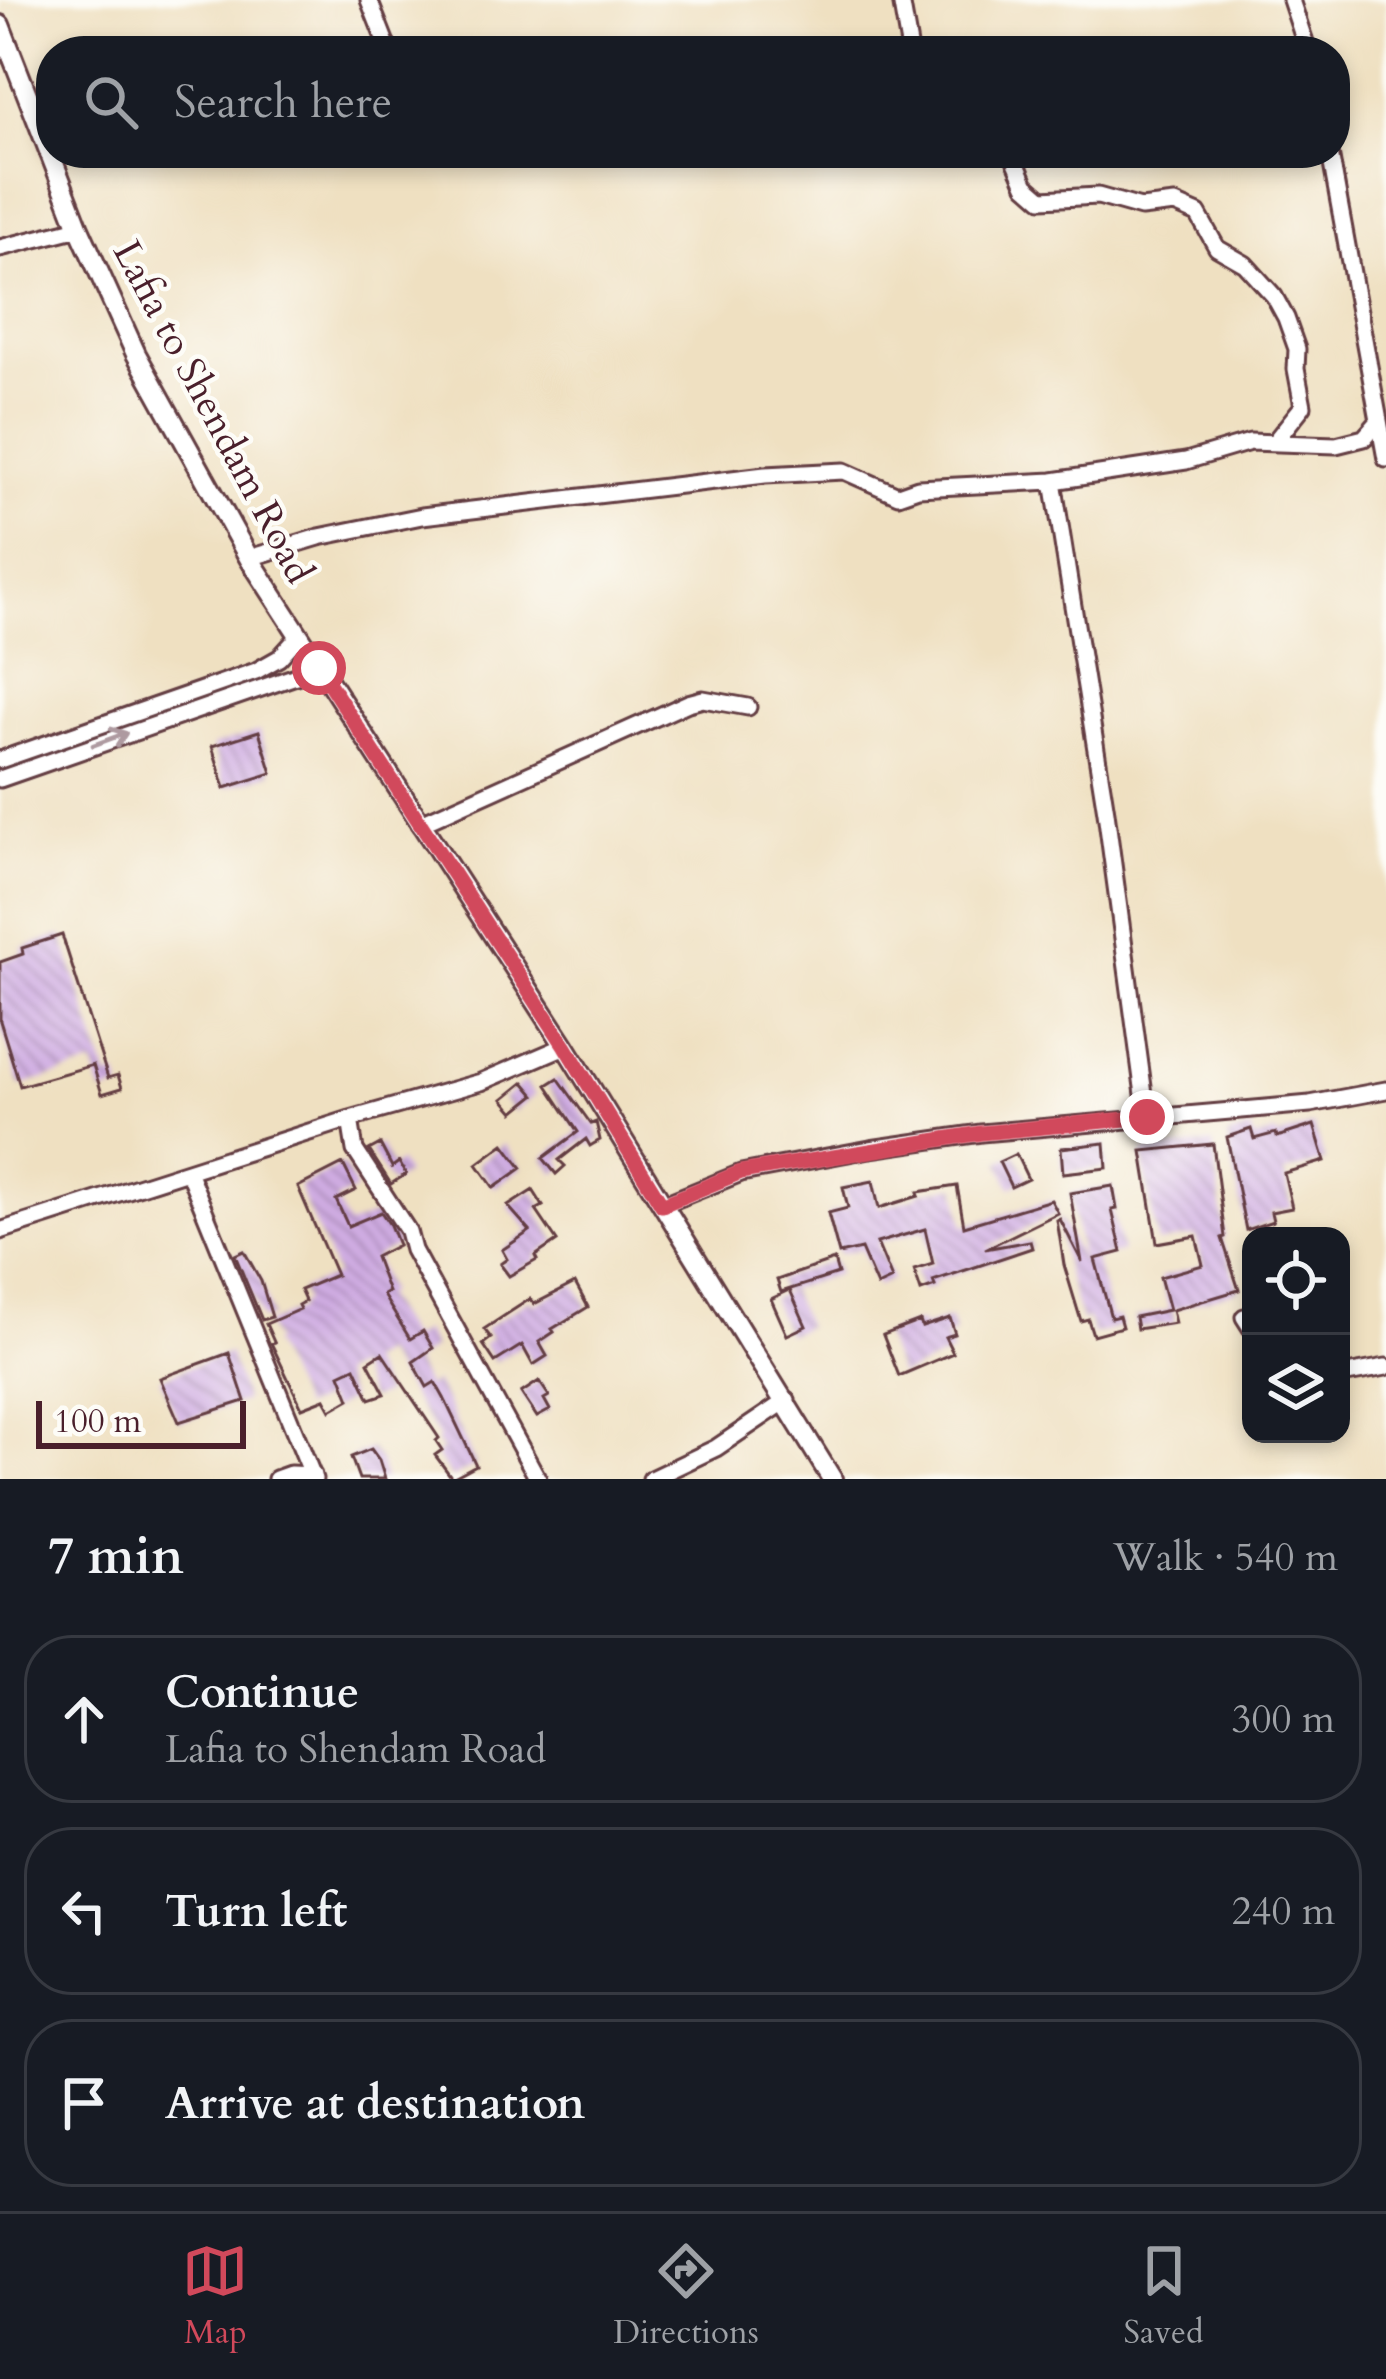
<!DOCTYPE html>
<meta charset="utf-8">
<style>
:root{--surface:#171b24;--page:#242831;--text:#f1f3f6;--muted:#9ea1a6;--line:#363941;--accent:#d1495b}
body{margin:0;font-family:Cardo,serif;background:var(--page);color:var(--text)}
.controls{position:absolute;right:36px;bottom:36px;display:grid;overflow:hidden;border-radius:24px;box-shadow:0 6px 18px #0003}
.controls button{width:108px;height:108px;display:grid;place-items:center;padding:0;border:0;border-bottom:3px solid var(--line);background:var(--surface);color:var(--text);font:60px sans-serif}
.scale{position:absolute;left:36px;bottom:30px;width:210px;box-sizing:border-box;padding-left:12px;border:6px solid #4a1f2b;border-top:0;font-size:33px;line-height:42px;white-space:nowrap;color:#4a1f2b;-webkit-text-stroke:9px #fdfcf7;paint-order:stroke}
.stop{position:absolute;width:36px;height:36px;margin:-27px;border:9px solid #d1495b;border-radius:50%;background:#fff}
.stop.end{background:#d1495b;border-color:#fff;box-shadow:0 3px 12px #0008}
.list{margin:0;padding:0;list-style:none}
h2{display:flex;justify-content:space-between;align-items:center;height:156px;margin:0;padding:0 48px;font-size:51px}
h2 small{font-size:39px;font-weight:400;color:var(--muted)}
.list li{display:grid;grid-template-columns:78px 1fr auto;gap:36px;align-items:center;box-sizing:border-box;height:168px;margin:0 24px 24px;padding:0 24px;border:3px solid var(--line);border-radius:48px}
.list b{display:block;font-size:45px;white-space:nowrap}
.list p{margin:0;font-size:39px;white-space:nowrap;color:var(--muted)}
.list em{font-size:39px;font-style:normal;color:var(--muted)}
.icon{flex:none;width:66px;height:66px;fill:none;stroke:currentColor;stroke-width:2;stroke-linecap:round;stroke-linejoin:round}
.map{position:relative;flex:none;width:1386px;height:1479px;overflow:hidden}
.search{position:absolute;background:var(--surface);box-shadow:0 6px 18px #0003;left:36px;right:36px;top:36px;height:132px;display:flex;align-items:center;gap:30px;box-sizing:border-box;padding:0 42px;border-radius:48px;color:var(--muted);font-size:45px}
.sheet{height:732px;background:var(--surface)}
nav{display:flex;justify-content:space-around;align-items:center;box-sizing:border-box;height:168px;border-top:3px solid var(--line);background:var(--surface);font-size:33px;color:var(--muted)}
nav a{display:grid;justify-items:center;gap:6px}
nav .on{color:var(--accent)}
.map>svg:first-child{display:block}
.building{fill:url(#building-back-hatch)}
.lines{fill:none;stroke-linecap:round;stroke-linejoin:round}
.minor-casing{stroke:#633c42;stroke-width:21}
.major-casing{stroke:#633c42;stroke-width:24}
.minor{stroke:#fff;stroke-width:15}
.major{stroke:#fff;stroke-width:18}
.oneway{stroke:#ae9aa0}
.route{stroke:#d1495b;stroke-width:15}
.labels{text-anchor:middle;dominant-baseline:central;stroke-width:9;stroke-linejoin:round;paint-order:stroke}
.street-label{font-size:39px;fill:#4a1f2b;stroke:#fdfcf7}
</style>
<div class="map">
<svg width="1386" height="1479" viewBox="0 0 1386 1479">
<defs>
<pattern id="building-back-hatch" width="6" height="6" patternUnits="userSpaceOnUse" patternTransform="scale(3)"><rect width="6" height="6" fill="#cface2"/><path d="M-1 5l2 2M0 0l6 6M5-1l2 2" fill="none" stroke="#aa8bb7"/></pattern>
</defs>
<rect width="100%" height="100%" fill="#fdfcf7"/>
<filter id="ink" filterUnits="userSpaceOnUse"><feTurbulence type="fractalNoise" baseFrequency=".00833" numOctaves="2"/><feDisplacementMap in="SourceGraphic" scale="24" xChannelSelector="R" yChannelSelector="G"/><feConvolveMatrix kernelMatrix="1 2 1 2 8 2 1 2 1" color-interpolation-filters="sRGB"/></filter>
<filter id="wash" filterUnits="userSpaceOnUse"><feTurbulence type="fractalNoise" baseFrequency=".004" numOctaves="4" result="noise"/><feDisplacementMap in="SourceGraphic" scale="48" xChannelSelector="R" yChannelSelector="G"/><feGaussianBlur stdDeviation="2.7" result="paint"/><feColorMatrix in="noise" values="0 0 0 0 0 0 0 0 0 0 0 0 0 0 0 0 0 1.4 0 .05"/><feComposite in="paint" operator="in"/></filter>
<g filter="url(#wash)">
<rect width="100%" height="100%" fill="#efe0c1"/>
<g id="blocks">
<path class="building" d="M259 731 272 773 225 788 212 746Z
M62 935 108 1078 118 1075 122 1088 102 1094 93 1065 20 1086 0 1021V962L23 954 22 948Z
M558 1078 591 1124 596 1122 600 1140 590 1146 586 1139 559 1160 565 1166 556 1174 543 1158 578 1132 547 1085Z
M524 1082 535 1095 514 1112 503 1099Z
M1314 1125 1325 1161 1284 1173 1292 1208 1271 1212 1273 1221 1246 1230 1227 1137 1251 1129 1254 1139 1276 1133 1277 1137Z
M1105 1143 1107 1168 1063 1173 1061 1148Z
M380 1144 392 1167 399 1162 406 1174 391 1184 369 1150Z
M504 1144 522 1168 494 1188 477 1164Z
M1213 1144 1225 1237 1222 1238 1239 1290 1172 1310 1175 1323 1137 1329 1135 1317 1169 1310 1160 1277 1203 1265 1196 1236 1157 1243 1142 1151Z
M1016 1154 1028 1179 1011 1187 999 1162Z
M343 1164 356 1190 336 1200 348 1226 381 1212 390 1225 398 1245 375 1257 388 1292 383 1295 410 1339 423 1331 433 1348 413 1362 427 1387 435 1382 444 1398 476 1465 452 1478 435 1455 442 1450 436 1441 439 1438 382 1353 368 1362 385 1394 370 1399 355 1367 340 1374 350 1399 331 1410 325 1399 302 1408 271 1343 274 1342 266 1324 300 1309 298 1305 305 1301 300 1290 336 1275 298 1187Z
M873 1181 879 1208 919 1196 918 1192 957 1186 964 1226 1051 1200 1058 1213 985 1249 1030 1241 1032 1248 933 1281 935 1286 921 1291 914 1270 933 1264 925 1229 877 1243 892 1279 877 1286 861 1249 839 1254 828 1213 848 1208 843 1187Z
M1113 1186 1117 1209 1112 1210 1122 1252 1095 1259 1111 1318 1119 1316 1122 1327 1093 1335 1088 1319 1081 1321 1064 1265 1057 1220 1060 1219 1082 1262 1070 1193Z
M533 1190 543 1206 536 1210 557 1241 535 1256 537 1260 509 1276 500 1264 507 1259 502 1250 530 1231 508 1206Z
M244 1251 261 1281 272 1317 262 1320 235 1255Z
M834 1260 838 1274 781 1292 777 1280Z
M575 1283 588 1307 552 1329 554 1332 539 1342 547 1356 533 1365 522 1345 495 1362 483 1344 491 1338 484 1329 530 1299 534 1304Z
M790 1290 806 1326 787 1335 771 1299Z
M950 1318 955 1334 945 1337 953 1353 899 1376 883 1335 920 1321 922 1327Z
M229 1353 245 1401 179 1422 160 1378Z
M539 1381 549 1396 544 1399 550 1410 537 1417 521 1393Z
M371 1449 379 1460 385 1479H359L351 1457Z"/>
</g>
</g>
<g filter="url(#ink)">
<use href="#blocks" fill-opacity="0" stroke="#633c42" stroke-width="3"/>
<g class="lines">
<defs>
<path id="minor" d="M369 0 389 51
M901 0 910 51
M1291 0 1308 51
M1012 153 1026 185 1042 199 1098 196 1141 208 1175 204 1198 214 1217 248 1245 264 1274 296 1286 318 1297 349 1296 369 1303 406 1276 440
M1330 153 1386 459
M0 248 79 228
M1053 481 1186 461 1250 442 1336 445 1364 438 1379 421
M249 558 319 537 422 516 765 475 844 471 898 495 918 488 1053 481 1106 812 1147 1117
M0 760 256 671 279 658 298 637
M0 779 319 668
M419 824 688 703 703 699 748 707
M350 1119 355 1150 408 1231 413 1250 538 1479
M188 1171 314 1479
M662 1205 741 1173 870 1149 981 1133 1310 1104 1386 1090
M0 1231 350 1119 481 1082 565 1046
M1244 1317 1251 1328
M1341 1375 1386 1367
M276 1479 290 1474 313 1475
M651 1479 716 1448 787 1400"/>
<path id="major" d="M0 25 79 228 136 354 249 558 565 1046 832 1479"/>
</defs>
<use href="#minor" class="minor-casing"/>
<use href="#major" class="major-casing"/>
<use href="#minor" class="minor"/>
<use href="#major" class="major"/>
</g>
<defs><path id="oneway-shaft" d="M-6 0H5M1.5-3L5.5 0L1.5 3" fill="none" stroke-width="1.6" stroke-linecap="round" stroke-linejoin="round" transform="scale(3)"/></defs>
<use class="oneway" href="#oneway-shaft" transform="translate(110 739) rotate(-20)"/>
</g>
<g class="lines" filter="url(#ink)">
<path class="route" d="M319 668 565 1046 662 1205 741 1172 981 1133 1147 1117"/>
</g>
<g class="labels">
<g class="street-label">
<text transform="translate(213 412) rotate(62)">Lafia to Shendam Road</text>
</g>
</g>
</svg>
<div class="controls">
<button><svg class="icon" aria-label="locate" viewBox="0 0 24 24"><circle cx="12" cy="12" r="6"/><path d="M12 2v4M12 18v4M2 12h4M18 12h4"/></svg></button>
<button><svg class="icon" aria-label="layers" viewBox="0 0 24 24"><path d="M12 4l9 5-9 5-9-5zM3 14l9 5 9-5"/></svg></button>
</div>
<div class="scale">100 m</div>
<div class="stop" style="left:319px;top:668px"></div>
<div class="stop end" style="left:1147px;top:1117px"></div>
<div class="search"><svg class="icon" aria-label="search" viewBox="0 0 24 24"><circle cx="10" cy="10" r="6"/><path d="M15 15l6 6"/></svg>Search here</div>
</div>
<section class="sheet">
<h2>7 min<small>Walk · 540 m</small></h2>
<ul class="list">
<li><svg class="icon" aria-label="ahead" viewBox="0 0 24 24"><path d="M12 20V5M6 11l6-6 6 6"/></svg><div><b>Continue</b><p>Lafia to Shendam Road</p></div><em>300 m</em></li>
<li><svg class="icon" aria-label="left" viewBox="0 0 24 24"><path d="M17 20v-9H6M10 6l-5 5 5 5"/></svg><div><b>Turn left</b></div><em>240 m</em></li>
<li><svg class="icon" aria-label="arrive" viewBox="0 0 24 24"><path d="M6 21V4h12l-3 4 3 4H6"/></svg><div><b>Arrive at destination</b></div></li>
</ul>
</section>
<nav>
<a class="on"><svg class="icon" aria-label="map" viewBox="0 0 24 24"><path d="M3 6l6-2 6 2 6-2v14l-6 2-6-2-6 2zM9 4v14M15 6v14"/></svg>Map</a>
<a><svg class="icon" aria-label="directions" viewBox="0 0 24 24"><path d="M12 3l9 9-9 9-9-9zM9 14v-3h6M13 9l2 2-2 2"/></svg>Directions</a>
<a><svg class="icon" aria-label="saved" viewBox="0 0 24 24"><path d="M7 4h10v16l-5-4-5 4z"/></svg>Saved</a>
</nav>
